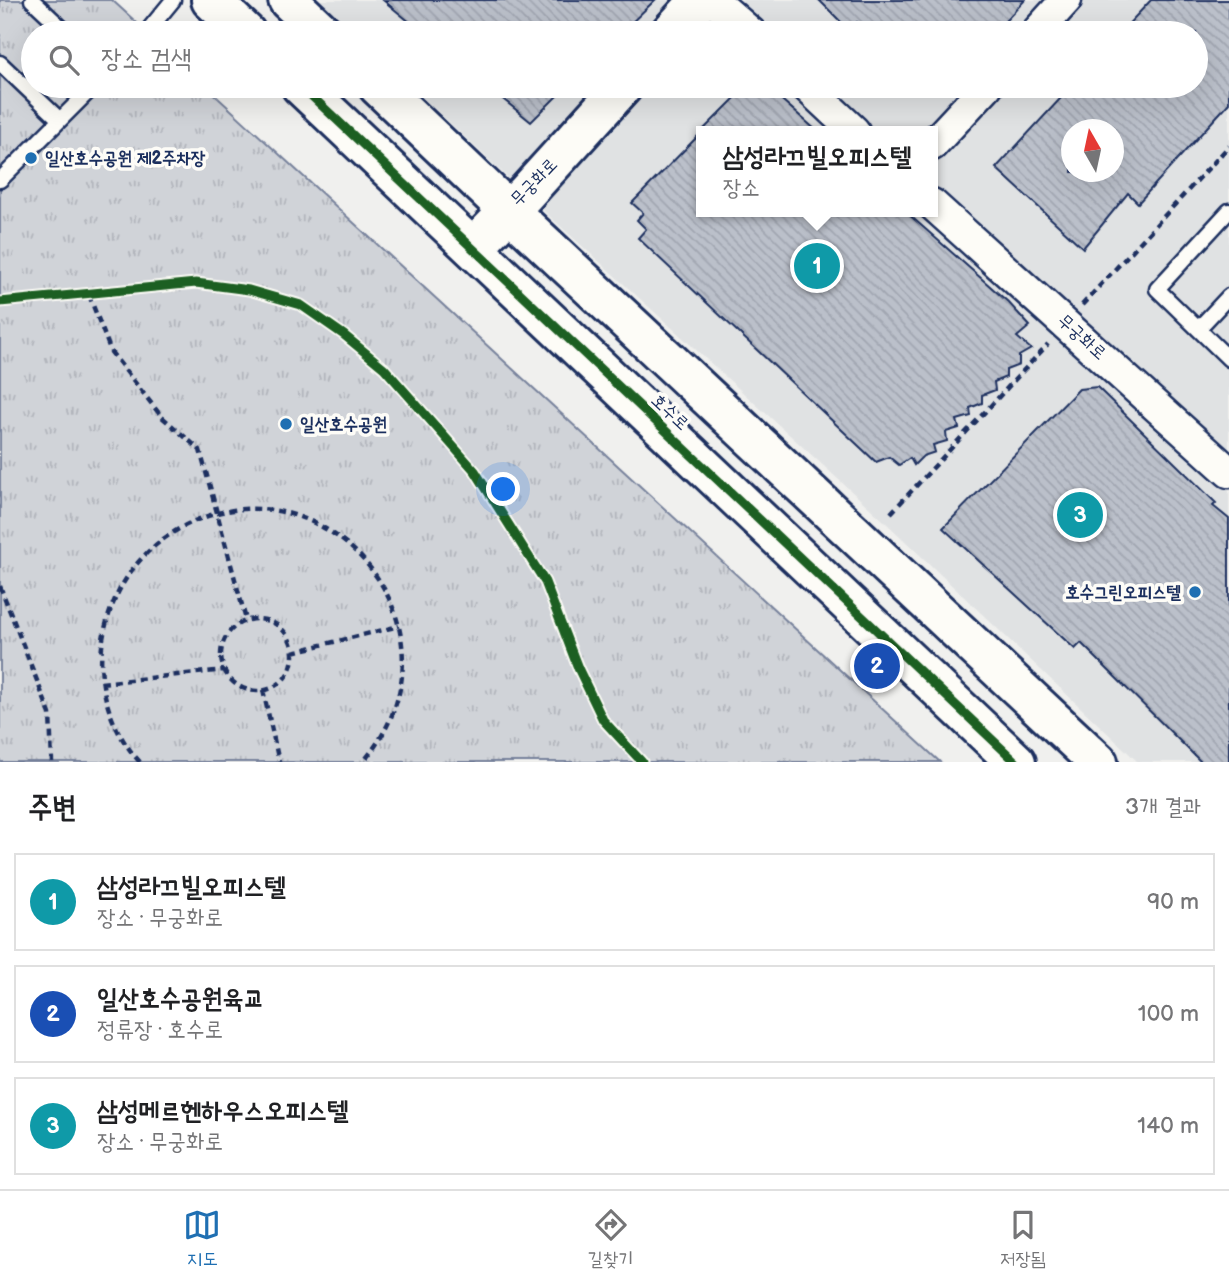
<!DOCTYPE html>
<html lang="ko">
<meta charset="utf-8">
<style>
:root{--surface:#fff;--page:#f6f6f6;--text:#202124;--muted:#757577;--line:#e0e0e0;--accent:#1f6fb2}
body{margin:0;font-family:"Balsamiq Sans","Poor Story",sans-serif;background:var(--page);color:var(--text)}
.compass{position:absolute;left:1061px;top:119px;width:63px;height:63px;border-radius:50%;background:var(--surface);box-shadow:0 7px 28px #0002;rotate:351deg}
.you{position:absolute;left:504px;top:490px;width:24px;height:24px;margin:-18px;border:5px solid #fff;border-radius:50%;background:#1a73e8;box-shadow:0 0 0 10px #1a73e833}
.badge{display:grid;place-items:center;width:46px;height:46px;border-radius:50%;background:var(--accent);color:#fff;font-size:23px;font-weight:700}
.pin{position:absolute;translate:-50% -50%;border:4px solid #fff;box-shadow:0 2px 7px #0006}
.popup{position:absolute;left:696px;top:126px;width:242px;height:91px;box-sizing:border-box;display:grid;place-content:center;border-radius:0px;background:var(--surface);filter:drop-shadow(0 2px 5px #0005);font-size:23px;white-space:nowrap;color:var(--muted)}
.popup b{font-size:26px;color:var(--text)}
.popup::after{content:'';position:absolute;left:50%;top:100%;margin-left:-14px;border:14px solid transparent;border-top-color:var(--surface)}
.list{margin:0;padding:0;list-style:none}
h2{display:flex;justify-content:space-between;align-items:center;height:91px;margin:0;padding:0 28px;font-size:30px}
h2 small{font-size:23px;font-weight:400;color:var(--muted)}
.list li{display:grid;grid-template-columns:46px 1fr auto;gap:21px;align-items:center;box-sizing:border-box;height:98px;margin:0 14px 14px;padding:0 14px;border:2px solid var(--line);border-radius:0px}
.list b{display:block;font-size:26px;white-space:nowrap}
.list p{margin:0;font-size:23px;white-space:nowrap;color:var(--muted)}
.list em{font-size:23px;font-style:normal;color:var(--muted)}
.icon{flex:none;width:38px;height:38px;fill:none;stroke:currentColor;stroke-width:2;stroke-linecap:round;stroke-linejoin:round}
.map{position:relative;flex:none;width:1229px;height:762px;overflow:hidden}
.search{position:absolute;background:var(--surface);box-shadow:0 7px 28px #0002;left:21px;right:21px;top:21px;height:77px;display:flex;align-items:center;gap:18px;box-sizing:border-box;padding:0 24px;border-radius:38px;color:var(--muted);font-size:26px}
.sheet{height:427px;background:var(--surface)}
nav{display:flex;justify-content:space-around;align-items:center;box-sizing:border-box;height:98px;border-top:2px solid var(--line);background:var(--surface);font-size:19px;color:var(--muted)}
nav a{display:grid;justify-items:center;gap:4px}
nav .on{color:var(--accent)}
.map>svg:first-child{display:block}
.built{fill:#e0e2e3;fill-rule:evenodd}
.park{fill:url(#park-tufts);stroke:#76819b;stroke-width:2}
.building{fill:url(#building-back-hatch);stroke:#1b2f5e;stroke-width:2;fill-rule:evenodd}
.lines{fill:none;stroke-linecap:round;stroke-linejoin:round}
.lane-casing{stroke:#1b2f5e;stroke-width:19}
.street-casing{stroke:#1b2f5e;stroke-width:35}
.secondary-casing{stroke:#1b2f5e;stroke-width:44}
.primary-casing{stroke:#1b2f5e;stroke-width:44}
.path{stroke:#1b2f5e;stroke-width:4.5;stroke-dasharray:7 5;stroke-linecap:butt}
.lane{stroke:#fdfcf7;stroke-width:14}
.street{stroke:#fdfcf7;stroke-width:30}
.secondary{stroke:#fdfcf7;stroke-width:38}
.primary{stroke:#fdfcf7;stroke-width:38}
.cycleway-casing{stroke:#fdfcf7;stroke-width:13}
.cycleway{stroke:#1b5e20;stroke-width:9}
.poi-dot{fill:#1f6fb2;stroke:#fdfcf7;stroke-width:2.5}
.labels{text-anchor:middle;dominant-baseline:central;stroke-width:7;stroke-linejoin:round;paint-order:stroke}
.poi-label{font-size:18px;font-weight:bold;fill:#1b2f5e;stroke:#fdfcf7;text-anchor:start}
.street-label{font-size:18px;fill:#1b2f5e;stroke:#fdfcf7}
</style>
<div class="map">
<svg width="1229" height="762" viewBox="0 0 1229 762">
<defs>
<pattern id="park-tufts" width="24" height="20" patternUnits="userSpaceOnUse" patternTransform="scale(1.75)"><rect width="24" height="20" fill="#d0d3d8"/><path d="M3 7l-1-3M5 7V3M7 7l1-3M15 17l-1-3M17 17v-4M19 17l1-3" fill="none" stroke="#b2b5bc"/></pattern>
<pattern id="building-back-hatch" width="6" height="6" patternUnits="userSpaceOnUse" patternTransform="scale(1.75)"><rect width="6" height="6" fill="#bbc0ca"/><path d="M-1 5l2 2M0 0l6 6M5-1l2 2" fill="none" stroke="#a0a5b0"/></pattern>
</defs>
<rect width="100%" height="100%" fill="#f0f0ee"/>
<filter id="ink" filterUnits="userSpaceOnUse"><feTurbulence type="fractalNoise" baseFrequency=".0143" numOctaves="2"/><feDisplacementMap in="SourceGraphic" scale="14" xChannelSelector="R" yChannelSelector="G"/><feConvolveMatrix kernelMatrix="1 2 1 2 8 2 1 2 1" color-interpolation-filters="sRGB"/></filter>
<g filter="url(#ink)">
<path class="built" d="M319 0H1229V762H1138L884 521 525 194 411 86H1196V33H355ZM1072 130H1114V172H1072ZM702 131H932V212H702Z"/>
<path class="park" d="M0 0H112L148 33H33V86H205L940 762H0Z"/>
<path class="building" d="M383 0H655L621 33H423Z
M819 0H1025L994 33H870L857 22 849 30Z
M1151 0H1229V103L1138 203 1128 193 1083 248 996 168 1072 86H1196V33H1120ZM1072 130H1114V172H1072Z
M487 86H567L531 122Z
M747 86H766L817 131H702Z
M702 132V212H906L1008 302 1030 326 1017 337 1031 349 1019 356V365L1006 370V377L994 382 995 390 982 395V403L970 408 971 416 957 420 959 428 946 432 947 441 933 445 935 452 923 456 914 465 910 458 899 465 889 457 876 462 638 238 646 229 637 220 643 213 632 203Z
M1097 387 1216 503 1213 506 1229 519V762H1201L1081 643 1075 649 943 528 1079 389Z"/>
<g class="lines">
<defs>
<path id="lane" d="M32 0 67 33
M146 33 173 0
M0 63 60 120
M0 180 94 86
M1229 211 1157 289 1229 359
M1198 329 1229 296"/>
<path id="street" d="M713 0 751 33
M1036 33 1066 0
M806 86 854 131
M932 145 987 86
M932 204 1229 472"/>
<path id="secondary" d="M670 33 700 0
M473 248 525 194 623 86"/>
<path id="primary" d="M211 0 246 33
M288 0 323 33
M301 86 1016 762
M378 86 508 210 1098 762"/>
</defs>
<use href="#lane" class="lane-casing"/>
<use href="#street" class="street-casing"/>
<use href="#secondary" class="secondary-casing"/>
<use href="#primary" class="primary-casing"/>
<path class="path" d="M89 295 111 352 162 417 200 450 246 620
M1082 305 1229 146
M891 513 1048 344
M0 586 50 714 52 762
M221 655a36 36 0 1 1 72 0a36 36 0 1 1-72 0Z
M293 652 399 626
M101 683 224 670
M263 690 279 762
M140 762C107 727 94 675 105 629 114 590 136 557 169 535 313 440 481 623 363 762"/>
<use href="#lane" class="lane"/>
<use href="#street" class="street"/>
<use href="#secondary" class="secondary"/>
<use href="#primary" class="primary"/>
<defs>
<path id="cycleway" d="M301 86 1016 762
M0 302 196 283 249 290 301 305 344 335 384 368 475 471 545 582 578 668 603 720 642 762"/>
</defs>
<use href="#cycleway" class="cycleway-casing"/>
<use href="#cycleway" class="cycleway"/>
</g>
</g>
<g class="poi-dot">
<circle cx="31" cy="158" r="7"/>
<circle cx="286" cy="424" r="7"/>
<circle cx="1195" cy="592" r="7"/>
</g>
<g class="labels">
<g class="poi-label">
<text x="45" y="158">일산호수공원 제2주차장</text>
<text x="300" y="424">일산호수공원</text>
<text x="1181" y="592" text-anchor="end">호수그린오피스텔</text>
</g>
<g class="street-label">
<text transform="translate(534 182) rotate(-46)">무궁화로</text>
<text transform="translate(1082 337) rotate(42)">무궁화로</text>
<text transform="translate(670 412) rotate(43)">호수로</text>
</g>
</g>
</svg>
<svg class="compass" viewBox="-18 -18 36 36"><path d="M0-13l5 13h-10z" fill="#e53935"/><path d="M0 13l5-13h-10z" fill="#757577"/></svg>
<div class="you"></div>
<div class="pin badge" style="left:817px;top:266px;background:#0f9aa8">1</div>
<div class="popup"><b>삼성라끄빌오피스텔</b>장소</div>
<div class="pin badge" style="left:877px;top:666px;background:#1a4fb4">2</div>
<div class="pin badge" style="left:1080px;top:515px;background:#0f9aa8">3</div>
<div class="search"><svg class="icon" aria-label="search" viewBox="0 0 24 24"><circle cx="10" cy="10" r="6"/><path d="M15 15l6 6"/></svg>장소 검색</div>
</div>
<section class="sheet">
<h2>주변<small>3개 결과</small></h2>
<ul class="list">
<li><span class="badge" style="background:#0f9aa8">1</span><div><b>삼성라끄빌오피스텔</b><p>장소 · 무궁화로</p></div><em>90 m</em></li>
<li><span class="badge" style="background:#1a4fb4">2</span><div><b>일산호수공원육교</b><p>정류장 · 호수로</p></div><em>100 m</em></li>
<li><span class="badge" style="background:#0f9aa8">3</span><div><b>삼성메르헨하우스오피스텔</b><p>장소 · 무궁화로</p></div><em>140 m</em></li>
</ul>
</section>
<nav>
<a class="on"><svg class="icon" aria-label="map" viewBox="0 0 24 24"><path d="M3 6l6-2 6 2 6-2v14l-6 2-6-2-6 2zM9 4v14M15 6v14"/></svg>지도</a>
<a><svg class="icon" aria-label="directions" viewBox="0 0 24 24"><path d="M12 3l9 9-9 9-9-9zM9 14v-3h6M13 9l2 2-2 2"/></svg>길찾기</a>
<a><svg class="icon" aria-label="saved" viewBox="0 0 24 24"><path d="M7 4h10v16l-5-4-5 4z"/></svg>저장됨</a>
</nav>
